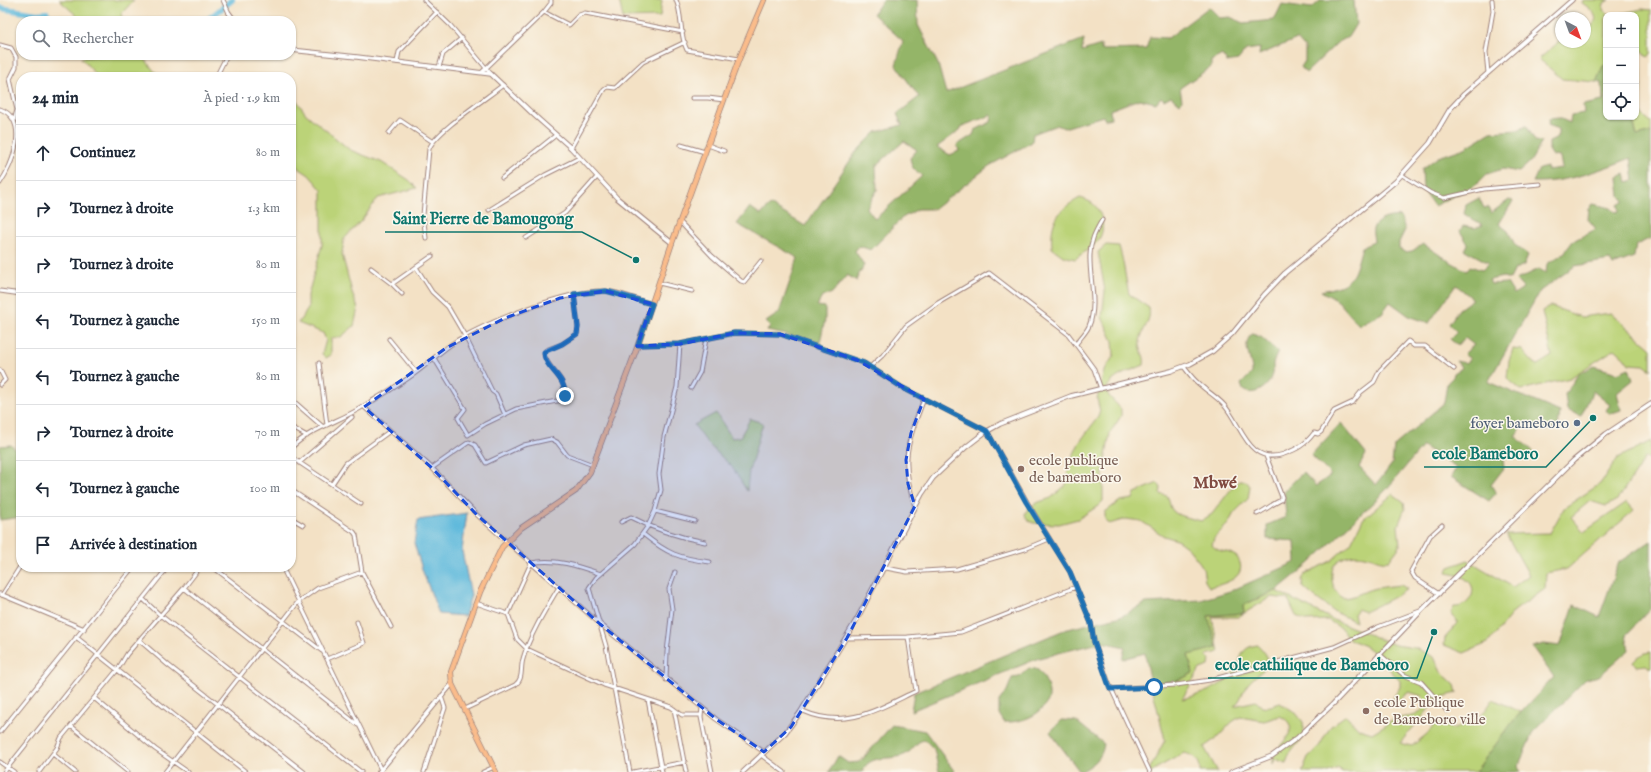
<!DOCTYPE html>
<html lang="fr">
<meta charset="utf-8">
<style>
:root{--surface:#fff;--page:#f2f2f3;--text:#1f2937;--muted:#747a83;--line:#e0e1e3}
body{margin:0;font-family:"IM FELL English",serif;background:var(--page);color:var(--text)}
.controls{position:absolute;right:12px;top:12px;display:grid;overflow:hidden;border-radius:8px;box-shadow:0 1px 3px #0004}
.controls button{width:36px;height:36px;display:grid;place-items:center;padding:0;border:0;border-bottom:1px solid var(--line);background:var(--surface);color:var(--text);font:20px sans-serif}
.compass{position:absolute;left:1555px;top:12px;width:36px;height:36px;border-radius:50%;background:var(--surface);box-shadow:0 1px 3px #0004;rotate:139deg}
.stop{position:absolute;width:12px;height:12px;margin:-9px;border:3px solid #1f6fb2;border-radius:50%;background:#fff}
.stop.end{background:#1f6fb2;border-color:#fff;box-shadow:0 1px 4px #0008}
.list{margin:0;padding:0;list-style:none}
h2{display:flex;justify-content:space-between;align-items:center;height:52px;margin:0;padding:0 16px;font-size:17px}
h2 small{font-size:13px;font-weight:400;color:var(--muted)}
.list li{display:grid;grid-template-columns:26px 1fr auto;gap:12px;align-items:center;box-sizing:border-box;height:56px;padding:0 16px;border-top:1px solid var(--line)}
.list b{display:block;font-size:15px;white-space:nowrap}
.list em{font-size:13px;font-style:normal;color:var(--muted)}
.icon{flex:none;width:22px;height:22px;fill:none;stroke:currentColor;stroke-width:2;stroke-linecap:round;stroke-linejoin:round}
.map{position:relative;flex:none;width:1651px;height:772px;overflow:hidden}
.search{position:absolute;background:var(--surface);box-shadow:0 1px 3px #0004;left:16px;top:16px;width:280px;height:44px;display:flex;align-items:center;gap:10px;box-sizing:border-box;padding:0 14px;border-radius:16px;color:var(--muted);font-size:15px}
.panel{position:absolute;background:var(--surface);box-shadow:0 1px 3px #0004;left:16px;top:72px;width:280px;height:500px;border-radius:16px}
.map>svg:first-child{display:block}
.green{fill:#bbd378;stroke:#827952}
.forest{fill:#94b568;stroke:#6f6a4a;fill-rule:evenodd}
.water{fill:#5eb9dc;stroke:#546c84}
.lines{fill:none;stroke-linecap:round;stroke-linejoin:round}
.river{stroke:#5eb9dc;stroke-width:6}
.minor-casing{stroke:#9e8078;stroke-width:5}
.tertiary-casing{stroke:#9e8078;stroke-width:5.5}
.primary-casing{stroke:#9e8078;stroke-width:6}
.minor{stroke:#fff;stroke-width:3}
.tertiary{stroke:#fff;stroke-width:3.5}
.primary{stroke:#fabc8b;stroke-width:4.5}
.route{stroke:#1f6fb2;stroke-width:5}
.marked{fill:#1d4ed8;fill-opacity:0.2;stroke:#1d4ed8;stroke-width:3;stroke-dasharray:8 5;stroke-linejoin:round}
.service-dot{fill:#5c6f8a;stroke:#fbf7ec;stroke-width:1.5}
.education-dot{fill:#8d6e63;stroke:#fbf7ec;stroke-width:1.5}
.labels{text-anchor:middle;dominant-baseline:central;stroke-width:3;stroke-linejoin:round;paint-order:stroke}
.service-label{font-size:15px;fill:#4e5e75;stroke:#fbf7ec;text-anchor:end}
.education-label{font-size:15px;fill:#785e54;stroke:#fbf7ec;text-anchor:start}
.quarter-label{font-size:17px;font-weight:bold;fill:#814b41;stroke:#fbf7ec}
.leader{fill:none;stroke:#0f766e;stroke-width:1.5}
.callout-dot{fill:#0f766e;stroke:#fbf7ec;stroke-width:1.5}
.callout-label{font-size:16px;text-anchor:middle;font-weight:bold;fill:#0f766e;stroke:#fbf7ec;stroke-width:3;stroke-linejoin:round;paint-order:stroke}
</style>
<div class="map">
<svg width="1651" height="772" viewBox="0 0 1651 772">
<rect width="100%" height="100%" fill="#fbf7ec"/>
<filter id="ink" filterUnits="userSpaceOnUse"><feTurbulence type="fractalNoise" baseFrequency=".025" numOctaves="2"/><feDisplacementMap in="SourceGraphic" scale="8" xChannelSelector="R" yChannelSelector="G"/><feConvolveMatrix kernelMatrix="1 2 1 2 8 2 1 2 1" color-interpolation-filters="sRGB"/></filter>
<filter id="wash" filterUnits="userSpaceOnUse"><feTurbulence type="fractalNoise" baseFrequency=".012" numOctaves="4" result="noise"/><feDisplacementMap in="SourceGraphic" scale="16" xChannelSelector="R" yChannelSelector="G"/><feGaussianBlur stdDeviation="0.9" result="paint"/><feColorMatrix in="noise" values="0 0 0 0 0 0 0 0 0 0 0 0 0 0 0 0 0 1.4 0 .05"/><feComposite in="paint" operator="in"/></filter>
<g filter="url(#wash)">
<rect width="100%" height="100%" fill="#f3e1c5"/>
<path class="green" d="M59 0H134L121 14 123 21H83Z
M619 0H662L660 17 623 18Z
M1583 0H1609L1604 3 1603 10 1608 14 1614 15H1606V65L1603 66 1596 82 1562 79 1539 59 1561 40V42H1585V30C1604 21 1594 11 1582 3Z
M1642 9 1651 10V54L1647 57 1637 45 1640 33 1636 27V15H1615Z
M107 55H142L154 71 163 77H98L81 58Z
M1636 57C1648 74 1636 96 1640 113L1651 122V132L1637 136 1632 117H1636Z
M291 101H297L306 114 350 150 381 162 409 180 417 188 378 198 361 221 344 239 342 254 353 296 358 308 354 326 341 337 331 338V355L326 358 322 354 326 340 323 333 298 323 308 309V295L322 245V190L309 175 291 163Z
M1080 198C1084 199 1089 201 1092 203 1102 210 1106 229 1099 239 1093 247 1083 253 1075 259L1063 256 1052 248C1050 222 1057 210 1080 198Z
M1106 245 1119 246C1124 262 1125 278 1129 294L1149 308C1152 320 1142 329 1140 341 1139 350 1146 356 1144 365 1131 371 1111 376 1106 390L1109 396 1121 409V416L1110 433 1103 473V501L1098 506 1078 519 1059 524 1033 523 1027 520 1025 514 1028 508 1039 502 1051 498 1066 485 1069 465 1079 443 1098 417 1100 411 1097 399 1104 371 1114 355 1113 341 1102 317 1105 291 1098 252Z
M1550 306 1581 317 1611 313 1651 348V370L1644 365 1629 364 1624 357 1615 349 1570 378 1521 390 1507 378 1509 361 1513 349 1522 350 1536 366 1552 356 1542 311Z
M716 413 732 438 740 437 750 419 763 423 749 471 747 491 732 467 708 444 694 425Z
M1651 441V458H1645L1617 500 1606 506 1590 501 1571 517 1584 532 1627 502 1634 510 1567 569 1546 573 1545 589 1514 611 1488 643 1464 653 1444 645 1445 638 1458 623 1451 613 1454 607C1469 608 1480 589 1467 580 1461 575 1453 574 1446 573L1449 567 1468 560 1513 587 1529 575 1506 534 1550 533 1564 508 1600 484 1618 458Z
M1239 481H1246L1250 486 1248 499 1234 513 1228 524 1214 538 1212 545C1218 553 1226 550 1234 555 1237 556 1239 560 1240 563 1245 579 1221 585 1209 587L1205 581 1203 568 1200 563 1188 548 1177 540 1164 536 1141 521 1126 519 1109 524 1105 519V512L1120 501 1133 499 1135 493 1158 483 1161 488 1160 494 1167 496C1170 500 1169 504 1171 508 1175 517 1192 518 1201 521L1212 514 1235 484Z
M1393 494 1404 502 1405 508 1398 526 1400 546 1389 561C1379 563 1374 557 1364 556 1352 553 1333 558 1332 572 1331 584 1334 589 1342 598 1353 598 1362 592 1372 589 1382 587 1392 586 1401 585L1407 589C1403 593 1371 609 1364 612L1358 609 1354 614 1356 622 1333 611 1312 595 1303 587 1302 580 1305 574 1331 561 1351 543 1363 519Z
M1276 591 1338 622 1395 645 1415 648 1434 657 1441 672 1455 685 1457 693 1438 698 1400 743 1412 746 1427 734 1436 723 1454 729C1473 721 1482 718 1493 699L1521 712 1475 772H1342L1338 768 1328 772H1302L1308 757 1318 748 1331 726 1346 715 1359 729 1372 733C1379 729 1386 724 1394 720 1407 714 1422 721 1425 701L1422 696 1409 692 1399 700 1393 698 1400 687V681C1385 665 1371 644 1349 640L1342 629 1328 620 1307 621 1296 616 1288 599 1271 597 1238 617H1212L1219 652 1206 655 1210 660 1209 666 1200 669 1182 699C1200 695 1221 688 1234 672 1243 660 1238 647 1258 645 1280 667 1261 668 1248 684 1242 691 1242 700 1234 706L1256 701C1263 710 1271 706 1280 703L1295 712 1303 722 1304 735 1289 755 1286 763 1275 759 1273 764C1273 761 1273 757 1274 754 1280 743 1304 728 1280 716L1264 721 1240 717 1232 722 1218 737 1204 747 1218 772H1200C1201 761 1194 755 1184 753L1155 769 1153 772H1148L1165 740 1151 683 1175 682 1193 673 1188 655 1208 616 1244 613 1243 605Z
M1651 652V668L1646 665 1636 666 1633 661C1639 655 1643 653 1651 652Z"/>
<path class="forest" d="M883 0H917L918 25 938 64 946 93 1084 39 1082 51 1101 45V50L1146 49 1150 37 1168 38 1209 7 1220 18 1230 17 1243 23 1274 20 1282 4 1312 8 1321 0H1354L1356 24 1348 37 1337 43 1306 73 1301 67 1305 61V48L1297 39 1259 55 1260 48 1246 50 1238 60 1227 62 1222 55 1211 61V67L1180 88 1182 100 1180 104 1171 96 1164 100 1161 97 1156 103 1139 99 1110 110 1111 118 1105 120 1103 116 1064 128 1057 125 1033 134 1032 142 989 166 934 209H918L902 218 871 250 859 246 855 251 864 265 856 280 857 281 847 275 832 293 822 297 817 306 825 307V320L819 346 787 335 767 331 770 326 766 322 779 313 798 258 737 224 750 207 761 215 770 205 805 226 856 152 876 132 902 125 897 114 919 97 896 65 903 41 873 14ZM992 115 991 122 975 130 973 135 957 145 959 151 950 155 937 147 960 130 962 126ZM904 141 917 150 910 158 912 167 922 176 875 219 867 208 877 190 876 166Z
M1606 65V117H1632L1637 136 1651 132V238L1636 245 1634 257 1613 265 1610 260 1575 266 1540 291 1488 382 1560 412 1558 427 1546 430 1524 424 1515 436 1533 451 1529 458 1510 448 1502 452 1504 468 1491 485 1496 493 1489 501 1451 477 1456 468 1423 446 1385 491 1310 563 1276 591 1243 605 1244 613 1208 616 1217 648 1188 655 1193 673 1175 682 1151 683 1145 653 1122 659 1125 647 1102 642 1039 658 911 711 914 693 1064 630 1122 616 1146 603 1201 600 1233 590 1296 562 1295 541 1267 539V525L1286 517 1284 491 1303 472 1316 486 1331 475 1311 455 1341 423 1366 454 1359 467 1376 485 1392 464 1394 446 1444 403 1447 383 1453 377 1454 373 1462 368 1456 361 1465 363 1470 359 1464 354 1474 345 1465 338 1457 345 1450 339 1457 332 1449 324 1459 309 1473 299 1456 285 1429 323 1409 316 1390 302 1382 313 1359 325 1338 301 1321 291C1355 284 1353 278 1362 247L1374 242C1374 238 1372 232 1373 229 1375 219 1394 215 1401 217L1405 230 1399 242V249L1405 252 1412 251 1423 244 1449 261 1467 271 1470 266 1482 270 1489 263 1465 250 1468 244 1460 231 1463 226 1475 228 1483 225 1464 214 1466 205 1479 198 1484 208 1488 207 1491 213 1509 200 1513 201 1499 224 1508 231 1515 245 1528 255 1524 265 1515 269 1510 279 1503 277 1489 280 1491 284 1507 283 1514 294 1523 288 1516 280 1539 269 1546 273 1547 264 1564 253 1573 241 1596 229 1588 219 1589 208 1593 204 1611 208 1615 212 1619 211 1618 205 1624 201 1620 196 1618 177 1625 174 1627 182 1634 180 1631 158C1599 170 1567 183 1533 182L1539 169 1547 167V170L1562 168 1560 157 1553 156 1549 150V142L1558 138V129L1548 125 1549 119 1559 118 1570 123 1571 115 1584 113 1583 105 1603 101 1602 83 1596 82 1603 66Z
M1526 125 1535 141 1542 142 1530 162 1519 172 1503 169 1487 174 1476 185 1434 206 1423 190 1422 169 1438 157 1465 148 1491 132 1518 130Z
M1252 334 1261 337 1278 352C1276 356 1274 360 1273 365 1273 368 1274 371 1273 374 1270 386 1254 398 1243 390L1241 384 1252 373C1253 359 1240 345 1252 334Z
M1594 366 1617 373 1629 368 1633 380 1617 393 1621 410 1609 414 1606 410 1610 405 1593 391 1581 416 1567 410 1565 394 1579 373Z
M11 445 21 454V517L0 520V446Z
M1651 541V608L1626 635 1629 650 1599 676 1586 679 1533 732 1518 767 1521 772H1475L1514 720 1554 677 1532 647 1544 644 1560 646 1574 605 1599 617 1619 562Z
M1029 668C1032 669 1035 668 1038 670 1045 676 1052 693 1048 701 1040 716 1020 723 1004 722L999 714V701L1007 691 1012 678 1019 677Z
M1062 720 1076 721 1104 744C1102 759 1093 765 1080 772L1050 732Z
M892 725 925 731 955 772H939L934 749 925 740C915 741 915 749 906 754 892 762 870 752 862 772H829L838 756 848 763 860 762Z"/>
<path class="water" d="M467 513 462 551 471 595 465 616 439 614 423 572 414 543 418 520Z"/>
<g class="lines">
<path class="river" d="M0 8 37 14 47 13 49 21
M206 21 232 0"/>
</g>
</g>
<g filter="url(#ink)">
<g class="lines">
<defs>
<path id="minor" d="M223 0 229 13
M424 0 450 25 491 74
M676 0C683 16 679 35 687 50L739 59
M544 12 551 3V0
M0 45 11 48 16 57V67L10 79 17 110 14 121
M397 62 399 52 437 12
M439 67 443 54 462 38
M482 72 544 12 569 25 579 15 585 13 683 32
M218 73 227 55
M1488 73 1486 52 1493 11 1492 0
M692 98H708L724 100
M0 109C30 120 13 165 0 183
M389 133 400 120 433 142
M681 145 705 152
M708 145 724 151
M571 148 604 89 607 87 615 88 643 62 685 42
M1402 175 1431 193 1444 198 1484 189 1540 184
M502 178 556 135
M489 210 545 175 579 158
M680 222 712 256 741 281 744 282 761 261
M426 238 423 215 429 149C435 132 487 98 503 85
M526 238 565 213 597 177
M416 267 432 292 448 307 465 336 492 391 496 394 505 415
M371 268 392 284 432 256
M659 283 692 291
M392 284 402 294
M0 291 21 294
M389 339 416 372
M1076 344C1080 338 1086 333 1089 326 1098 304 1089 278 1090 255 1090 242 1095 232 1102 220
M638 345 680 344 735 333 780 334 864 363 903 388 987 431 1027 502 1070 572 1091 623 1094 642 1109 684 1150 772
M434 358 465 409 458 418 468 435 485 424 516 409 562 400 565 396C566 377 548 370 544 354L546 350 562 344 577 334 578 327 574 294
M319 363 327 425
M870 367 883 355 906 326 938 303 989 273 1068 334 1094 369 1101 389
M1184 367C1188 372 1192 378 1198 383 1206 391 1216 396 1224 405 1242 425 1248 466 1284 454 1297 449 1305 445 1314 433L1318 434 1321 432 1334 411 1353 402 1361 392 1374 382 1380 370 1408 341 1414 346H1425L1454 369
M0 370 5 380 0 385
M691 388 700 372 706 339
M291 399 323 427
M364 407 432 468 477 515 600 624 716 719 764 752
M291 427 307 436
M291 448C311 428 341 421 364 406 382 395 401 384 418 371 431 361 442 350 456 341 490 321 566 290 605 291 620 292 637 300 652 304
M291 457 361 504
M299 463 352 417
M432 468 469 442 475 445 486 463 524 445 551 439 557 442 567 455 593 465
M332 484 346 463 390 431
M291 490 354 532 356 535 362 572 391 627
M915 506C900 462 907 441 924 399
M655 511 695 521
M1257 514C1266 510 1272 504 1281 500L1282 497 1266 456
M291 518 303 525
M621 522 631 517C655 530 678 537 705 542
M643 534C668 554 678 558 710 562
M213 567 322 651
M282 567 381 770
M883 569 886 568 907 572 957 569 1025 549 1049 539
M601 574C578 566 555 558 531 563L508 614 517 639 527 649 604 685 671 707 682 715H700
M184 588 358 725
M1439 594 1415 578 1411 571 1430 536 1442 525
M2 595 21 565
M143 599 160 615 361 772
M476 603 508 614
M76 637 246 772
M847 638 908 637 961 632 1076 587
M139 640 168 665 304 772
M1379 654 1404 675 1421 682 1447 711
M327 659 364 643 357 622
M666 680 667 652 672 609 669 589 675 572
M1110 689 1176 685 1210 680 1334 647 1378 627 1420 611
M94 698 155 749 188 772
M648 700 662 772
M702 708 701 717 712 772
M465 709 515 685C524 679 520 668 523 659 529 636 547 607 559 587
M674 709 686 772
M800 713 803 711C846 730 878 709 916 691L908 637
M71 726 128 772
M0 732 133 567
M53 754 75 772
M761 755 784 772
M0 762 14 772
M4 772 168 567
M39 772 57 748 61 738 118 669 127 654 184 588 200 567
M165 772 298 602 318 588 362 572
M424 772 445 708 441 696
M483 772 494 767
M630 772 606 646 589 588 596 578 635 544 648 526 655 511 661 490 659 474 664 437 677 387 680 344
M633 772 685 762"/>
<path id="tertiary" d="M229 13 235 21
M291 50 357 57 491 74 535 116 571 148 617 198 672 243
M0 594 84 629
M379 772 452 684
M743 772 785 733 800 713 857 619 922 494 933 478 966 447 984 433 1000 424 1071 396 1171 371 1190 364 1213 351 1232 334 1264 295 1285 273 1396 181 1430 143 1450 109 1464 94 1572 0
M1231 772 1272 756 1297 738 1333 704 1422 610 1574 460 1606 434 1651 404"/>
<path id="primary" d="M496 772 452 684 451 672 480 592 502 547 521 528 576 491 590 472 638 345 672 243 739 59 764 0"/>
</defs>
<use href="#minor" class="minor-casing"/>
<use href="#tertiary" class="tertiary-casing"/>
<use href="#primary" class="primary-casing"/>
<use href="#minor" class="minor"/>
<use href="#tertiary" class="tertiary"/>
<use href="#primary" class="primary"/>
</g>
</g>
<g class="lines" filter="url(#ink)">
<path class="route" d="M565 396C566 375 544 369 544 352L562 344 577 334 578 327 574 294 606 291 652 304 638 345 680 344 734 333 780 334 864 363 903 388 987 431 1026 502 1070 572 1091 623 1094 642 1110 689 1154 687"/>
</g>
<path class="marked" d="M606 291 652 304 637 346 680 344 735 333 780 334 857 360 924 399 911 433 906 460 908 484 915 506 847 638 791 727 764 752 716 719 600 624 477 515 432 468 364 407 446 348 505 318 560 298Z"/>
<circle class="service-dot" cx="1577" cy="423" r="4"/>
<g class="education-dot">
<circle cx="1021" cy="469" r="4"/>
<circle cx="1366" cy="711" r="4"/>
</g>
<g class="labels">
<g class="service-label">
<text x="1569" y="423">foyer bameboro</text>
</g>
<g class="education-label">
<text x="1029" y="460">ecole publique<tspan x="1029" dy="17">de bamemboro</tspan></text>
<text x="1374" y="702">ecole Publique<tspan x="1374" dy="17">de Bameboro ville</tspan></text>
</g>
<g class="quarter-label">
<text x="1215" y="483">Mbwé</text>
</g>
</g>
<path class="leader" d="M636 260L582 232H385M1593 418L1546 467H1424M1434 632L1417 678H1208"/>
<g class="callout-dot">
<circle cx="636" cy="260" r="4"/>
<circle cx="1593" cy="418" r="4"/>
<circle cx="1434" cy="632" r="4"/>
</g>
<g class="callout-label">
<text x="483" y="224">Saint Pierre de Bamougong</text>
<text x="1485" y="459">ecole Bameboro</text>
<text x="1312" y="670">ecole cathilique de Bameboro</text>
</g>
</svg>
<div class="controls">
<button>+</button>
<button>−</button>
<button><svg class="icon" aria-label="locate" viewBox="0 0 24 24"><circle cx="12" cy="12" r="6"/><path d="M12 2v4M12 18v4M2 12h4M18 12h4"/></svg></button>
</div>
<svg class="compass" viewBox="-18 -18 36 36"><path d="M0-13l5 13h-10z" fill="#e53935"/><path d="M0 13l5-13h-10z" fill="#747a83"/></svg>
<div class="stop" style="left:1154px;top:687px"></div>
<div class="stop end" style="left:565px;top:396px"></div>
<div class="search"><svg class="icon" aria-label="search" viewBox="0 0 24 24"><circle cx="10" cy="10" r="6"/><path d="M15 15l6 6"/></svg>Rechercher</div>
<section class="panel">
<h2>24 min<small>À pied · 1.9 km</small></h2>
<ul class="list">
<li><svg class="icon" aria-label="ahead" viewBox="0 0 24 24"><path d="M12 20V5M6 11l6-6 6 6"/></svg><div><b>Continuez</b></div><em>80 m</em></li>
<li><svg class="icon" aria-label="right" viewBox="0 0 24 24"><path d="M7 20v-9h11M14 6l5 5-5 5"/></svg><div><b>Tournez à droite</b></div><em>1.3 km</em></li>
<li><svg class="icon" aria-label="right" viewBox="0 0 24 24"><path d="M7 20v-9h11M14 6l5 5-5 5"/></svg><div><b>Tournez à droite</b></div><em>80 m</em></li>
<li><svg class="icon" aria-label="left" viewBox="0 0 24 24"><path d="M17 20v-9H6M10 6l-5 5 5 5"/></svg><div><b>Tournez à gauche</b></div><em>150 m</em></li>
<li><svg class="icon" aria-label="left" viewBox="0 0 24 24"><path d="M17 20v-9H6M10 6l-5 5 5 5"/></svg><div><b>Tournez à gauche</b></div><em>80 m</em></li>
<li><svg class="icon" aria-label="right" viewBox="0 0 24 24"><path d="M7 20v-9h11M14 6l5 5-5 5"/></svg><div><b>Tournez à droite</b></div><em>70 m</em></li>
<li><svg class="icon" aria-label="left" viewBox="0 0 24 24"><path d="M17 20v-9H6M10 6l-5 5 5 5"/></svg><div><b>Tournez à gauche</b></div><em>100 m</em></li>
<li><svg class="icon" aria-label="arrive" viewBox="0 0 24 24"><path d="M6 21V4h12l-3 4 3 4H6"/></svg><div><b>Arrivée à destination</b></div></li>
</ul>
</section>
</div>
